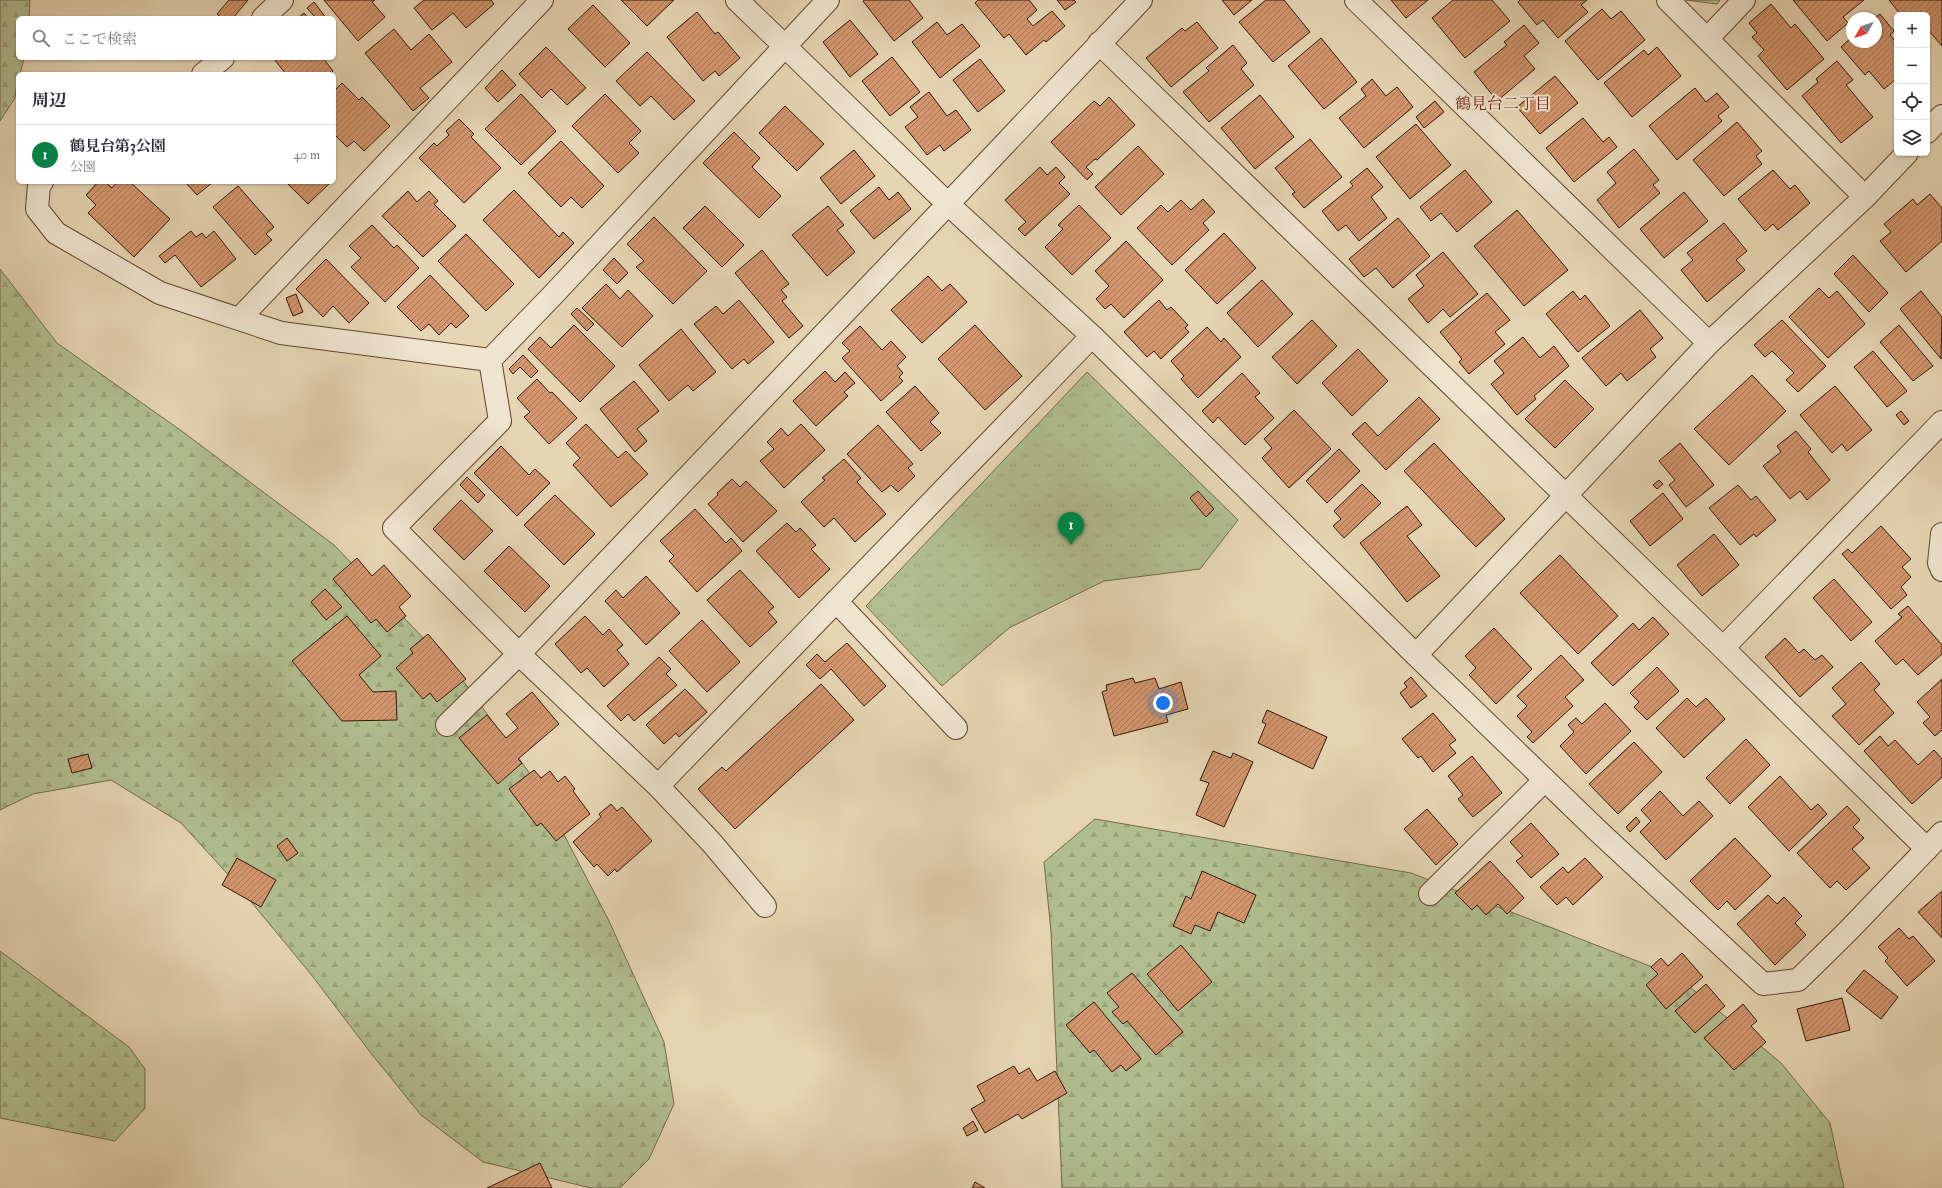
<!DOCTYPE html>
<html lang="ja">
<meta charset="utf-8">
<style>
:root{--surface:#fff;--page:#f7f7f7;--text:#2b2b33;--muted:#7c7c81;--line:#e1e1e2;--accent:#0b8043}
body{margin:0;font-family:"IM FELL Double Pica","Noto Serif JP",serif;background:var(--page);color:var(--text)}
.controls{position:absolute;right:12px;top:12px;display:grid;overflow:hidden;border-radius:6px;box-shadow:0 1px 3px #0004}
.controls button{width:36px;height:36px;display:grid;place-items:center;padding:0;border:0;border-bottom:1px solid var(--line);background:var(--surface);color:var(--text);font:20px sans-serif}
.compass{position:absolute;left:1846px;top:12px;width:36px;height:36px;border-radius:50%;background:var(--surface);box-shadow:0 1px 3px #0004;rotate:230deg}
.you{position:absolute;left:1163px;top:703px;width:14px;height:14px;margin:-10px;border:3px solid #fff;border-radius:50%;background:#1a73e8;box-shadow:0 0 0 6px #1a73e833}
.badge{display:grid;place-items:center;width:26px;height:26px;border-radius:50%;background:var(--accent);color:#fff;font-size:13px;font-weight:700}
.pin{position:absolute;translate:-50% -33px;filter:drop-shadow(0 1px 2px #0008)}
.pin::after{content:'';position:absolute;top:21px;width:14px;height:12px;background:inherit;clip-path:polygon(0 0,100% 0,50% 100%)}
.list{margin:0;padding:0;list-style:none}
h2{display:flex;justify-content:space-between;align-items:center;height:52px;margin:0;padding:0 16px;font-size:17px}
h2 small{font-size:13px;font-weight:400;color:var(--muted)}
.list li{display:grid;grid-template-columns:26px 1fr auto;gap:12px;align-items:center;box-sizing:border-box;height:60px;padding:0 16px;border-top:1px solid var(--line)}
.list b{display:block;font-size:15px;white-space:nowrap}
.list p{margin:0;font-size:13px;white-space:nowrap;color:var(--muted)}
.list em{font-size:13px;font-style:normal;color:var(--muted)}
.icon{flex:none;width:22px;height:22px;fill:none;stroke:currentColor;stroke-width:2;stroke-linecap:round;stroke-linejoin:round}
.map{position:relative;flex:none;width:1942px;height:1188px;overflow:hidden}
.search{position:absolute;background:var(--surface);box-shadow:0 1px 3px #0004;left:16px;top:16px;width:320px;height:44px;display:flex;align-items:center;gap:10px;box-sizing:border-box;padding:0 14px;border-radius:6px;color:var(--muted);font-size:15px}
.panel{position:absolute;background:var(--surface);box-shadow:0 1px 3px #0004;left:16px;top:72px;width:320px;height:112px;border-radius:6px}
.map>svg:first-child{display:block}
.forest{fill:url(#forest-firs);stroke:#726a4a}
.park{fill:url(#park-tufts);stroke:#726a4a}
.building{fill:url(#building-hatch);stroke:#321705}
.lines{fill:none;stroke-linecap:round;stroke-linejoin:round}
.minor-casing{stroke:#5f4630;stroke-width:24}
.tertiary-casing{stroke:#5f4630;stroke-width:24}
.minor{stroke:#efe4ce;stroke-width:22}
.tertiary{stroke:#efe4ce;stroke-width:22}
.labels{text-anchor:middle;dominant-baseline:central;stroke-width:4;stroke-linejoin:round;paint-order:stroke}
.neighbourhood-label{font-size:16px;fill:#7a1f14;stroke:#efe4ce}
</style>
<div class="map">
<svg width="1942" height="1188" viewBox="0 0 1942 1188">
<defs>
<pattern id="forest-firs" width="22" height="20" patternUnits="userSpaceOnUse"><rect width="22" height="20" fill="#b1be8f"/><path d="M5 1l3.5 6h-7zM16 11l3.5 6h-7z" fill="#99a37a"/></pattern>
<pattern id="park-tufts" width="24" height="20" patternUnits="userSpaceOnUse"><rect width="24" height="20" fill="#b1be8f"/><path d="M3 7l-1-3M5 7V3M7 7l1-3M15 17l-1-3M17 17v-4M19 17l1-3" fill="none" stroke="#99a37a"/></pattern>
<pattern id="building-hatch" width="6" height="6" patternUnits="userSpaceOnUse"><rect width="6" height="6" fill="#d3966e"/><path d="M-1 1l2-2M0 6l6-6M5 7l2-2" fill="none" stroke="#ac7958"/></pattern>
</defs>
<rect width="100%" height="100%" fill="#e6d5b3"/>
<filter id="stains"><feTurbulence type="fractalNoise" baseFrequency=".005" numOctaves="4"/><feColorMatrix values="0 0 0 0 .2 0 0 0 0 .09 0 0 0 0 .02 0 0 0 .5 -.17"/></filter>
<radialGradient id="worn" r=".72"><stop offset=".6" stop-color="#630" stop-opacity="0"/><stop offset="1" stop-color="#630" stop-opacity=".3"/></radialGradient>
<path class="forest" d="M0 0H30L29 18H18V58H24L20 74H18L15 98 0 121Z
M0 269 57 343 183 432 334 545 459 675 538 785 608 919 664 1042 674 1104 649 1159 620 1188H591L483 1162 421 1115 370 1052 310 973 233 880 181 823 111 780 33 794 0 810Z
M1095 819 1411 873 1678 977 1781 1063 1830 1123 1844 1188H1062L1051 931 1044 862Z
M0 951 129 1047 145 1069V1108L115 1141 0 1118Z"/>
<path class="park" d="M1686 0H1720L1717 4Z
M1087 372 1238 520 1200 569 1104 581 1009 628 942 686 866 606Z"/>
<path class="building" d="M229 0H248L233 18H222L217 14Z
M324 0H375L372 2 385 17 358 41Z
M424 0H491L494 4 466 28 453 13 432 30 414 8Z
M621 0H674L647 26Z
M865 0H909L923 18 894 41 863 1Z
M978 0H1029L1037 10 1027 19 1033 26 1052 11 1065 26 1046 42 1044 40 1026 55 1009 34 1004 38 975 3Z
M1057 0H1074L1076 2 1065 10Z
M1222 0H1252L1234 15Z
M1266 0H1284L1310 32 1273 62 1239 22Z
M1391 0H1428L1406 18Z
M1453 0H1492L1510 21 1465 58 1432 18Z
M1520 0H1587L1581 5 1588 12 1558 38 1543 20 1537 25 1518 2Z
M1793 0H1864L1843 17 1848 23 1827 41Z
M1889 0H1942V46L1929 31 1927 33V15H1901Z
M314 2 326 18H316L307 8Z
M1771 4 1791 28 1795 24 1824 59 1787 90 1758 56 1764 50 1752 37 1757 33 1749 23Z
M593 5 630 43 605 67 568 29Z
M1602 9 1611 19 1621 11 1645 40 1598 80 1565 41Z
M697 12 715 34 718 32 740 58 719 76 715 71 703 81 667 37Z
M304 13 308 18H298Z
M1880 14 1894 31 1890 35 1897 44V78L1884 89 1869 71 1865 75 1841 47 1852 37V42H1876L1875 18Z
M850 20 878 54 850 77 823 42Z
M937 22 947 35 962 24 980 46 940 78 912 42Z
M1197 22 1218 48 1171 87 1146 58 1182 28 1185 31Z
M1524 25 1539 43 1524 56 1535 69 1497 101 1474 72 1507 45 1504 42Z
M394 29 411 50 429 34 452 62 420 88 429 98 413 111 365 53Z
M1321 38 1357 82 1324 109 1288 66Z
M1233 45 1247 63 1241 69 1254 85 1209 122 1183 92 1209 71 1206 68Z
M546 47 586 88 567 105 551 89 542 98 519 74Z
M1657 47 1681 76 1632 117 1604 83 1644 50 1648 55Z
M647 52 695 101 674 120 651 96 640 106 616 81Z
M892 57 920 92 890 116 862 81Z
M275 58H323L333 71 330 74H286L274 59Z
M980 59 1005 91 978 112 953 80Z
M1837 61 1853 80 1846 85 1873 117 1841 143 1802 96 1818 82 1816 79Z
M502 70 516 85 498 102 485 88Z
M1555 76 1578 103 1540 134 1517 107Z
M1372 79 1386 96 1397 87 1413 107 1364 148 1339 118 1366 96 1361 89Z
M342 83 359 100 362 97 390 126 364 151 354 141 347 147 334 134V91Z
M1695 88 1706 102 1717 93 1729 107 1718 116 1722 121 1677 160 1649 126Z
M929 92 947 116 956 110 971 130 944 151 940 145 927 155 905 127 918 117 910 107Z
M521 94 556 131 521 165 485 129Z
M605 94 641 131 629 143 639 153 618 173 572 126Z
M1260 95 1294 137 1255 169 1221 128Z
M1109 97 1135 125 1097 160 1095 159 1086 167 1093 174 1087 180 1051 142 1094 101 1100 106Z
M1435 101 1444 112 1424 128 1416 117Z
M785 106 824 144 797 171 759 133Z
M1583 118 1603 142 1609 137 1617 147 1574 182 1546 148Z
M459 119 474 134 471 137 501 168 464 203 419 158 434 143 437 146 449 135 446 131Z
M1737 122 1762 151 1756 156 1762 164 1724 196 1693 160Z
M1416 124 1451 165 1410 199 1376 157Z
M734 132 760 158 752 167 781 196 759 218 703 163Z
M1310 139 1342 177 1304 208 1292 194 1295 192 1275 168Z
M561 141 604 186 582 208 571 197 561 207 528 173Z
M1138 146 1164 174 1121 215 1095 187Z
M1634 149 1659 180 1653 185 1660 193 1619 228 1597 200 1616 183 1607 172Z
M854 150 875 176 841 204 820 178Z
M1040 167 1047 175 1056 167 1065 177 1059 183 1070 194 1025 236 1018 229 1026 222 1005 200Z
M1367 168 1383 187 1371 197 1387 218 1359 241 1346 225 1338 231 1322 211 1353 186 1350 182Z
M1465 170 1492 202 1457 232 1441 213 1431 221 1420 207Z
M1773 170 1790 189 1795 185 1810 203 1778 230 1773 224 1765 231 1738 199Z
M98 182H105L112 188 117 182H130L170 219 134 257 88 213 96 205 86 195Z
M185 182H213L197 195Z
M286 182H331L308 204Z
M238 186 274 227 266 234 272 240 255 255 213 207Z
M879 187 889 200 898 192 911 209 874 239 850 211Z
M514 190 559 237 563 232 574 243 539 278 483 220Z
M408 191 417 202 429 191 438 201 434 204 456 226 423 257 382 216Z
M1684 192 1708 221 1664 258 1640 229Z
M1930 194 1942 208V241L1906 272 1880 241 1891 232 1884 224 1913 199 1917 205Z
M1203 199 1215 212 1203 223 1209 230 1172 265 1137 228 1161 205 1168 212 1181 200 1191 210Z
M1079 205 1111 238 1072 275 1045 247 1063 229 1058 225Z
M705 206 744 245 722 267 683 228Z
M828 206 844 225 837 230 855 252 827 276 792 235Z
M1517 210 1568 270 1524 306 1474 246Z
M654 217 707 271 673 304 636 267 644 261 627 244Z
M1398 218 1430 256 1393 288 1376 268 1364 277 1349 259Z
M1724 223 1747 251 1736 260 1745 270 1707 302 1681 270 1693 260 1687 253Z
M372 225 394 248 397 245 419 268 385 302 351 267 361 258 349 246Z
M191 231 196 237 202 233 206 238 214 231 236 259 201 287 175 255 165 263 159 256Z
M1224 233 1256 268 1217 304 1185 270Z
M466 234 514 284 486 311 438 261Z
M1126 241 1163 280 1124 318 1111 304 1105 309 1096 299 1109 286 1095 271Z
M762 250 789 284 781 290 787 297 782 301 803 326 789 338 735 273Z
M1443 252 1478 294 1450 317 1443 309 1428 323 1408 299 1424 286 1416 275Z
M1853 255 1888 293 1869 312 1834 274Z
M614 258 628 273 617 284 603 270Z
M326 259 369 303 349 323 333 306 323 317 296 289Z
M430 275 469 316 456 328 451 323 439 335 429 324 421 331 397 307Z
M928 276 942 291 950 284 967 302 922 343 891 310Z
M1262 280 1293 314 1258 347 1227 313Z
M606 284 620 299 628 290 653 316 622 347 582 308Z
M1819 288 1829 298 1837 291 1865 324 1828 358 1789 317Z
M1573 291 1580 300 1585 295 1610 326 1578 352 1546 314Z
M1921 291 1942 317 1941 359 1900 309Z
M1487 293 1510 320 1495 332 1505 344 1469 374 1459 362 1462 359 1440 332Z
M296 294 303 312 293 316 286 298Z
M739 300 774 342 748 364 744 359 732 369 694 324 716 306 723 314Z
M1159 300 1167 310 1171 307 1188 325 1185 328 1189 332 1161 359 1154 351 1147 357 1124 332Z
M577 308 594 324 587 331 571 314Z
M1640 310 1663 338 1650 349 1656 357 1627 381 1621 373 1606 386 1582 358Z
M1312 320 1337 346 1297 384 1272 357Z
M1782 320 1826 366 1798 392 1786 380 1794 373 1772 351 1765 357 1754 345Z
M574 325 615 366 580 402 528 349 540 337 551 348Z
M975 325 1022 376 985 410 938 359Z
M1899 325 1933 366 1913 381 1880 342Z
M860 326 882 350 891 341 906 357 897 366 903 373 899 377 903 381 881 401 842 358 850 351 842 343Z
M1207 327 1221 342 1224 338 1241 357 1198 398 1181 379 1184 376 1171 361Z
M681 329 716 372 693 391 688 385 669 401 639 365Z
M1523 337 1540 358 1554 346 1569 366 1534 396 1536 399 1517 415 1491 384 1504 373 1494 361Z
M1358 349 1388 381 1352 416 1322 383Z
M1873 351 1907 391 1887 407 1854 367Z
M523 355 538 371 531 378 520 367 513 374 509 369Z
M825 371 835 382 845 372 855 383 844 392 848 396 816 426 793 401Z
M1242 373 1260 393 1255 397 1274 418 1245 445 1218 417 1213 423 1202 411Z
M1752 375 1786 411 1729 465 1694 429Z
M537 379 550 393 552 392 577 418 549 444 524 417 530 412 517 398Z
M1565 380 1594 409 1555 448 1525 419Z
M634 381 659 411 637 429 647 441 635 452 600 409Z
M915 386 939 413 930 422 941 433 921 451 886 412Z
M1835 386 1872 430 1847 451 1842 444 1832 453 1800 415Z
M1419 397 1440 419 1386 470 1352 434 1365 422 1378 436Z
M1294 410 1331 449 1289 488 1262 458 1272 448 1264 439Z
M1901 411 1909 421 1904 425 1896 415Z
M586 424 618 458 626 451 648 474 611 507 573 465 580 458 566 443Z
M801 424 825 450 784 488 760 461 774 449 767 442 781 428 788 436Z
M878 425 913 464 908 468 915 476 898 492 891 485 882 492 847 454Z
M1796 431 1811 449 1808 452 1830 480 1807 500 1800 491 1790 499 1763 466 1781 452 1777 446Z
M1434 443 1505 519 1476 547 1404 471Z
M1680 443 1714 485 1686 507 1669 485 1675 480 1659 461Z
M501 446 529 475 535 469 550 483 517 516 474 473Z
M1339 449 1360 471 1327 503 1306 481Z
M844 459 861 478 857 482 886 514 855 542 834 518 824 527 801 502 825 480 822 478Z
M467 477 485 495 478 503 460 485Z
M732 479 740 487 746 481 777 511 743 542 708 504 718 495 717 493Z
M1659 480 1663 484 1657 489 1653 485Z
M1362 484 1381 503 1344 538 1333 526 1341 519 1334 511Z
M1738 485 1751 500 1756 496 1776 520 1756 537 1754 534 1740 545 1709 508Z
M1198 491 1214 509 1206 517 1190 498Z
M1663 493 1683 519 1650 546 1630 521Z
M555 495 595 534 564 565 524 525Z
M461 500 493 531 464 560 433 529Z
M1407 506 1422 525 1407 536 1440 576 1407 602 1360 543Z
M695 509 726 543 731 538 742 551 697 592 669 561 674 556 660 541Z
M787 523 796 532 800 528 816 545 811 549 830 569 799 598 756 551Z
M1881 526 1911 559 1902 567 1911 577 1901 587 1907 595 1891 609 1842 554 1848 549 1852 553Z
M1714 534 1739 565 1702 596 1677 565Z
M509 546 550 586 525 612 484 571Z
M1560 555 1618 616 1578 654 1520 593Z
M357 558 372 576 384 565 411 596 399 607 406 616 387 632 376 619 371 623 333 579Z
M740 570 774 607 768 612 777 622 750 647 707 600Z
M646 576 680 613 646 645 605 601 616 590 623 598Z
M1834 579 1872 622 1851 641 1813 598Z
M325 589 342 607 326 620 311 602Z
M1908 606 1942 645V654L1918 675 1903 659 1896 665 1875 641 1902 617 1898 614Z
M347 616 381 656 359 675 373 692 396 691 397 720 342 721 292 661Z
M585 616 603 635 609 629 623 645 617 650 629 664 604 687 587 668 581 673 555 644Z
M1653 617 1669 634 1613 686 1591 663 1633 623 1639 630Z
M702 620 740 662 707 692 669 651Z
M1494 628 1532 669 1496 704 1469 675 1476 668 1465 656Z
M428 634 466 679 437 702 430 693 423 699 396 668 413 653 410 649Z
M1785 638 1799 653 1804 649 1815 660 1822 655 1833 667 1800 697 1765 657Z
M847 643 886 686 864 706 831 669 820 679 806 665 817 654 825 662Z
M1561 655 1584 680 1565 697 1573 706 1533 743 1527 737 1532 732 1517 716 1527 706 1517 696Z
M659 657 671 669 666 674 677 685 634 721 628 714 621 721 607 706Z
M1861 662 1880 684 1874 690 1894 713 1859 745 1832 716 1846 704 1832 688Z
M1657 667 1679 691 1647 720 1634 707 1639 702 1630 693Z
M1411 677 1427 696 1411 708 1400 693 1407 687 1404 683Z
M1133 678 1135 683 1155 678 1159 689 1181 682 1188 709 1166 715 1168 722 1114 736 1102 692 1107 690 1106 685Z
M1942 679V730L1935 736 1923 723 1930 717 1917 702Z
M821 684 854 720 735 829 698 789 722 767 726 771Z
M685 689 707 712 679 737 676 733 664 744 646 725Z
M532 692 559 724 518 759 522 763 498 784 459 738 487 715 506 738 518 728 506 714Z
M1687 698 1696 707 1706 698 1725 719 1684 758 1656 728Z
M1605 703 1631 731 1586 774 1560 746 1574 732 1568 725 1576 718 1582 724Z
M1267 710 1327 737 1313 769 1258 743 1266 724 1262 722Z
M1433 713 1456 740 1449 745 1456 753 1433 772 1421 756 1418 758 1402 739Z
M1880 736 1888 746 1895 740 1918 765 1934 750 1942 759V777L1912 804 1864 751Z
M1746 739 1770 765 1730 804 1706 778Z
M1634 742 1662 772 1618 814 1589 784Z
M1213 751 1231 758 1233 753 1253 762 1224 827 1196 815 1209 783 1200 780Z
M88 754 92 768 72 773 68 759Z
M1472 756 1502 793 1473 817 1458 799 1463 795 1448 776Z
M534 770 541 778 550 771 558 782 565 776 575 789 573 791 590 814 556 841 541 823 537 826 509 789Z
M1780 776 1811 810 1818 804 1827 814 1789 851 1748 807Z
M1660 791 1683 816 1699 801 1713 816 1666 860 1640 832 1651 821 1641 810Z
M611 804 617 811 622 807 652 841 617 872 615 869 608 876 597 864 594 867 573 842 601 817 599 814Z
M1847 806 1860 820 1853 827 1864 838 1852 849 1870 868 1846 890 1837 881 1830 888 1797 853Z
M1427 809 1458 844 1436 865 1404 829Z
M1636 817 1640 822 1630 832 1626 827Z
M1531 823 1559 854 1531 878 1516 861 1523 856 1510 842Z
M287 838 298 853 287 861 277 846Z
M1735 838 1771 876 1735 910 1727 901 1718 910 1690 881Z
M237 858 276 880 261 907 222 885Z
M1585 858 1603 877 1573 905 1566 897 1557 905 1540 887 1563 867 1568 873Z
M1490 861 1524 898 1507 914 1498 904 1486 915 1477 905 1472 910 1455 893Z
M1202 871 1256 895 1244 923 1218 912 1210 931 1195 925 1191 934 1173 926 1186 896 1191 899Z
M1942 891V938L1918 912Z
M1768 895 1777 904 1784 897 1802 916 1795 923 1806 935 1775 965 1737 924Z
M1899 928 1909 939 1913 936 1935 961 1907 986 1885 961 1888 958 1878 947Z
M1181 945 1212 982 1178 1011 1147 974Z
M1682 953 1703 977 1666 1009 1646 985 1658 974 1651 967 1661 958 1668 966Z
M1864 970 1898 997 1881 1019 1846 991Z
M1132 973 1183 1032 1156 1055 1127 1021 1123 1024 1112 1012 1119 1007 1107 993Z
M1706 984 1725 1006 1695 1033 1675 1011Z
M1842 998 1850 1030 1806 1041 1797 1009Z
M1094 1002 1141 1059 1126 1071 1121 1065 1112 1072 1094 1050 1090 1053 1066 1025Z
M1743 1004 1757 1021 1751 1026 1766 1042 1734 1070 1704 1038Z
M1014 1066 1019 1074 1029 1068 1037 1081 1055 1071 1067 1093 1022 1119 1018 1114 985 1133 971 1109 985 1101 977 1086Z
M973 1121 978 1130 967 1136 963 1128Z
M540 1163 552 1188H487Z
M975 1182 985 1188H972Z"/>
<g class="lines">
<defs>
<path id="minor" d="M737 0 948 204 1092 336 1416 655 1598 831 1763 984 1798 980 1847 932 1942 833
M1356 0 1709 343
M1668 0 1865 197
M263 18 282 0
M1708 38 1744 0
M1099 43 1723 648 1927 849
M203 74 223 58
M1927 132 1942 116
M42 182 39 184 37 209 56 233 160 293 281 333 490 360
M240 318 542 0
M490 360 500 421 394 528 519 654 658 786 1092 336
M490 360 552 296 828 0
M1942 534 1939 563 1942 570
M836 601 956 728
M1723 648 1942 422
M1416 655 1709 343 1865 197 1907 153
M447 725 519 654 948 204
M658 786 711 842 765 906
M1430 894 1545 780"/>
<path id="tertiary" d="M948 204 1141 0"/>
</defs>
<use href="#minor" class="minor-casing"/>
<use href="#tertiary" class="tertiary-casing"/>
<use href="#minor" class="minor"/>
<use href="#tertiary" class="tertiary"/>
</g>
<g class="labels">
<g class="neighbourhood-label">
<text x="1503" y="104">鶴見台二丁目</text>
</g>
</g>
<rect width="100%" height="100%" filter="url(#stains)"/>
<rect width="100%" height="100%" fill="url(#worn)"/>
</svg>
<div class="controls">
<button>+</button>
<button>−</button>
<button><svg class="icon" aria-label="locate" viewBox="0 0 24 24"><circle cx="12" cy="12" r="6"/><path d="M12 2v4M12 18v4M2 12h4M18 12h4"/></svg></button>
<button><svg class="icon" aria-label="layers" viewBox="0 0 24 24"><path d="M12 4l9 5-9 5-9-5zM3 14l9 5 9-5"/></svg></button>
</div>
<svg class="compass" viewBox="-18 -18 36 36"><path d="M0-13l5 13h-10z" fill="#e53935"/><path d="M0 13l5-13h-10z" fill="#7c7c81"/></svg>
<div class="you"></div>
<div class="pin badge" style="left:1071px;top:545px">1</div>
<div class="search"><svg class="icon" aria-label="search" viewBox="0 0 24 24"><circle cx="10" cy="10" r="6"/><path d="M15 15l6 6"/></svg>ここで検索</div>
<section class="panel">
<h2>周辺<small></small></h2>
<ul class="list">
<li><span class="badge">1</span><div><b>鶴見台第3公園</b><p>公園</p></div><em>40 m</em></li>
</ul>
</section>
</div>
